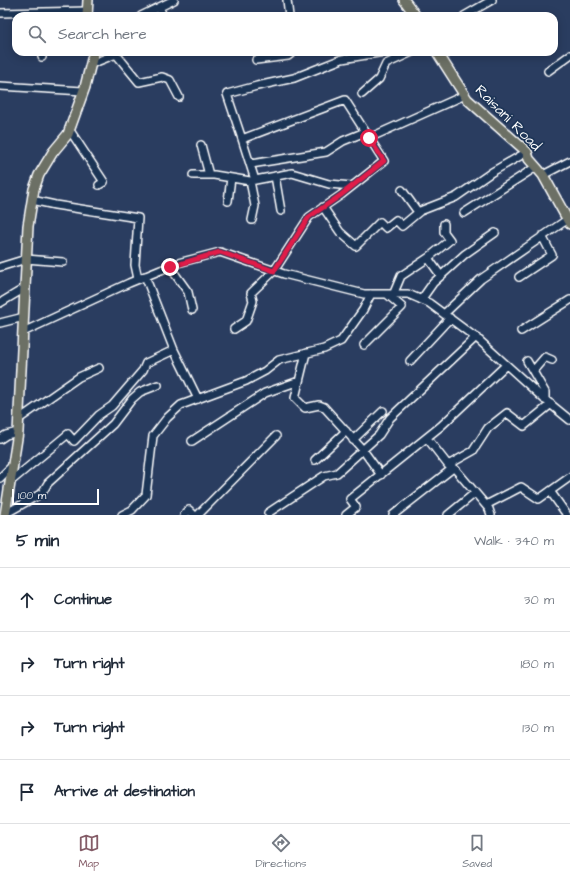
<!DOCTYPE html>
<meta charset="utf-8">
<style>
:root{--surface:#fff;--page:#f6f6f7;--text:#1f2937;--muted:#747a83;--line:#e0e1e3;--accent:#845c67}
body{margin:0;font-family:"Architects Daughter",sans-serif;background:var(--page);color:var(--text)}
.scale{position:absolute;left:12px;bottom:10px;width:87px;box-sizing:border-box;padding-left:4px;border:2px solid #fff;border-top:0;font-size:11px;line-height:14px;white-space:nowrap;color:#fff;-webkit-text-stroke:3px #1d3557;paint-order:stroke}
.stop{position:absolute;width:12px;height:12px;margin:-9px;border:3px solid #e11d48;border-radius:50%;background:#fff}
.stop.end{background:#e11d48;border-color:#fff;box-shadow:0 1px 4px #0008}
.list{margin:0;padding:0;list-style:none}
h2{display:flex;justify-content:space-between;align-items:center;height:52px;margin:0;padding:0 16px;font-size:17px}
h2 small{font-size:13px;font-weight:400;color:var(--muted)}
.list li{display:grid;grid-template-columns:26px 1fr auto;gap:12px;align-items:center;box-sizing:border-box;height:64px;padding:0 16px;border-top:1px solid var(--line)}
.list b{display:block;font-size:15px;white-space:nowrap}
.list em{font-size:13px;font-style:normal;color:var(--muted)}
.icon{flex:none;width:22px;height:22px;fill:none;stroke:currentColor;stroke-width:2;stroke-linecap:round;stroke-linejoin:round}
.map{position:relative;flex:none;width:570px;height:515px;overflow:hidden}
.search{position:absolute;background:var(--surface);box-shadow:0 2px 10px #0003;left:12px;right:12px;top:12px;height:44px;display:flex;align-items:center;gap:10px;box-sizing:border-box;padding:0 14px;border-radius:12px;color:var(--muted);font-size:15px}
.sheet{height:308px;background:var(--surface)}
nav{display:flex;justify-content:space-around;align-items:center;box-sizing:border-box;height:56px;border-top:1px solid var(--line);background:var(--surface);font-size:11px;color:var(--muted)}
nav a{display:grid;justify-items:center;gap:2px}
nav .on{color:var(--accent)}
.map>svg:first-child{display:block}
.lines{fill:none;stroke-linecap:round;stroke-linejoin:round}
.minor-casing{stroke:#fff;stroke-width:10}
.major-casing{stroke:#fff;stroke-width:12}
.minor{stroke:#1d3557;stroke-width:7}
.major{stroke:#6c7065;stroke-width:9}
.route{stroke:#e11d48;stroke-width:5}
.labels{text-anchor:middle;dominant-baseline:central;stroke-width:3.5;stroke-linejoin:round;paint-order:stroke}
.street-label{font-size:15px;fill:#fff;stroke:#1d3557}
</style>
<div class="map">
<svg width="570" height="515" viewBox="0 0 570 515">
<rect width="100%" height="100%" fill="#2a3d60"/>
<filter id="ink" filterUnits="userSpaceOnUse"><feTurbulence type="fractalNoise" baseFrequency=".025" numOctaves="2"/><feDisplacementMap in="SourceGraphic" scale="8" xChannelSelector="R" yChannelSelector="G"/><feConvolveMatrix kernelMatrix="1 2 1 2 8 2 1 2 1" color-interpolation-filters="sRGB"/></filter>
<g filter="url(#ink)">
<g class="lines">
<defs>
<path id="minor" d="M287 0 289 16
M159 7 163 16
M0 13 88 11
M141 16 174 0
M464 16 492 0
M41 52 42 57
M256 60 288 56 293 52
M91 64 116 54 139 82 162 77 170 80 179 97
M548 71 570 55
M0 86 83 91
M362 94 379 79 386 64 412 52
M69 129 104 182 99 185
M369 138 465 95
M242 139 255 180
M201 145 209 175
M251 164 326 152 343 141 365 132
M193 175H214L250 181 292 173 329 184 352 186
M543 175 570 161
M275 176 281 211
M250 181 255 206 252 220
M402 190 418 212
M32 200 55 205 138 218 135 265 138 279
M228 201 231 178
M323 207 340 232 356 246 380 222 386 228 396 220 402 226 420 211 456 197 492 172 527 152
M464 213 536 167
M428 258 441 276
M0 267 26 259 63 262
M170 267 188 292 192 310
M145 276 174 350 198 399
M519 277 552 255 542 236
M393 295 401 276 428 258 450 240 444 232V224
M421 300 433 283 465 254 495 233
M0 303 25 288
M444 314 481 279 568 219
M0 323 24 317
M234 329 246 321 253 301 251 293 274 271 309 217 341 195 384 161 345 100 242 139 227 94 257 86 294 78 342 59 384 52
M521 331 570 300
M23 332 129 283 178 263 220 252 284 274 364 294H408L429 303 479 340 543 398 570 420
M364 345 402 307 388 295
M306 353 295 398 305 408 319 405 324 407 363 450 381 475
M410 361 450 318
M527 361 545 392V400
M533 371 545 357 552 360
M19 419 79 377 99 368
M427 438 448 465 456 470 489 509 491 515
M0 439 6 435 18 432
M353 440 383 411
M192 441 265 393 299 381
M315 460 346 431
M448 465 473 451 488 428 507 413 524 426 551 404
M0 478 13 465
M10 482 68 434 74 441 99 415 112 406 143 370 146 363 174 350
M550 491 567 515
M486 505 521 487 539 499 570 477
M268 513 324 476 337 473 379 435 390 418 476 337
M5 514 42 493 48 483 113 424 132 399 140 392 158 385
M122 515 132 510 146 495 153 436 167 418 181 405 246 381 265 371 279 360 324 349 341 341 363 310 371 294
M184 515 189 510 194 515
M198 515 276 436
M346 515 356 507 350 499 441 426 506 365
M393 515 453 468
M448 515 475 493"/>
<path id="major" d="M404 0 416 16
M87 16 88 0
M437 52 467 99 527 152 529 159 543 175 570 224
M5 515 18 432 28 226 34 189 39 175 53 152 68 134 85 87 93 55V52"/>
</defs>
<use href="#minor" class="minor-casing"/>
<use href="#major" class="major-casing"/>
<use href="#minor" class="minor"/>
<use href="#major" class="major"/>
</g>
</g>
<g class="lines" filter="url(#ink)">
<path class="route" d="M170 267 220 252 274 271 309 217 341 195 384 161 369 138"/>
</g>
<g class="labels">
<g class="street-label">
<text transform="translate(508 118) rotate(45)">Raisani Road</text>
</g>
</g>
</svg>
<div class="scale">100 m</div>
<div class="stop" style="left:369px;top:138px"></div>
<div class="stop end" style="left:170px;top:267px"></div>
<div class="search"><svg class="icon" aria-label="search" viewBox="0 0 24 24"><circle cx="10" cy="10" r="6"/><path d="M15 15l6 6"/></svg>Search here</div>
</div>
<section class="sheet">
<h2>5 min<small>Walk · 340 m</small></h2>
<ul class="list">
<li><svg class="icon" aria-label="ahead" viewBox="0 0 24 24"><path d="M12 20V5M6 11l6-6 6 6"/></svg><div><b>Continue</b></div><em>30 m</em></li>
<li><svg class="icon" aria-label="right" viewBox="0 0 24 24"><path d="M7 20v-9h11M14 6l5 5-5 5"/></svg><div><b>Turn right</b></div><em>180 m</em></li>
<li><svg class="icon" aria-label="right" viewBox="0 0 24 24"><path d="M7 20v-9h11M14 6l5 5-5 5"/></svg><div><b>Turn right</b></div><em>130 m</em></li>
<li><svg class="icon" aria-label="arrive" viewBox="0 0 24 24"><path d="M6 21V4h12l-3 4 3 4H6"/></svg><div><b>Arrive at destination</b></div></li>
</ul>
</section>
<nav>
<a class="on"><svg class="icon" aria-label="map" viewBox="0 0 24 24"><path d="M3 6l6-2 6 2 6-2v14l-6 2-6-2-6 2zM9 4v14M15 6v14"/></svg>Map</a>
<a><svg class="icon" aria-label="directions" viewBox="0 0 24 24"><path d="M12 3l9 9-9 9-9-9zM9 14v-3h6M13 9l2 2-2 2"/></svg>Directions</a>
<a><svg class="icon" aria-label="saved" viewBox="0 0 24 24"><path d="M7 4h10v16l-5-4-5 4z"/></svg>Saved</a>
</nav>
